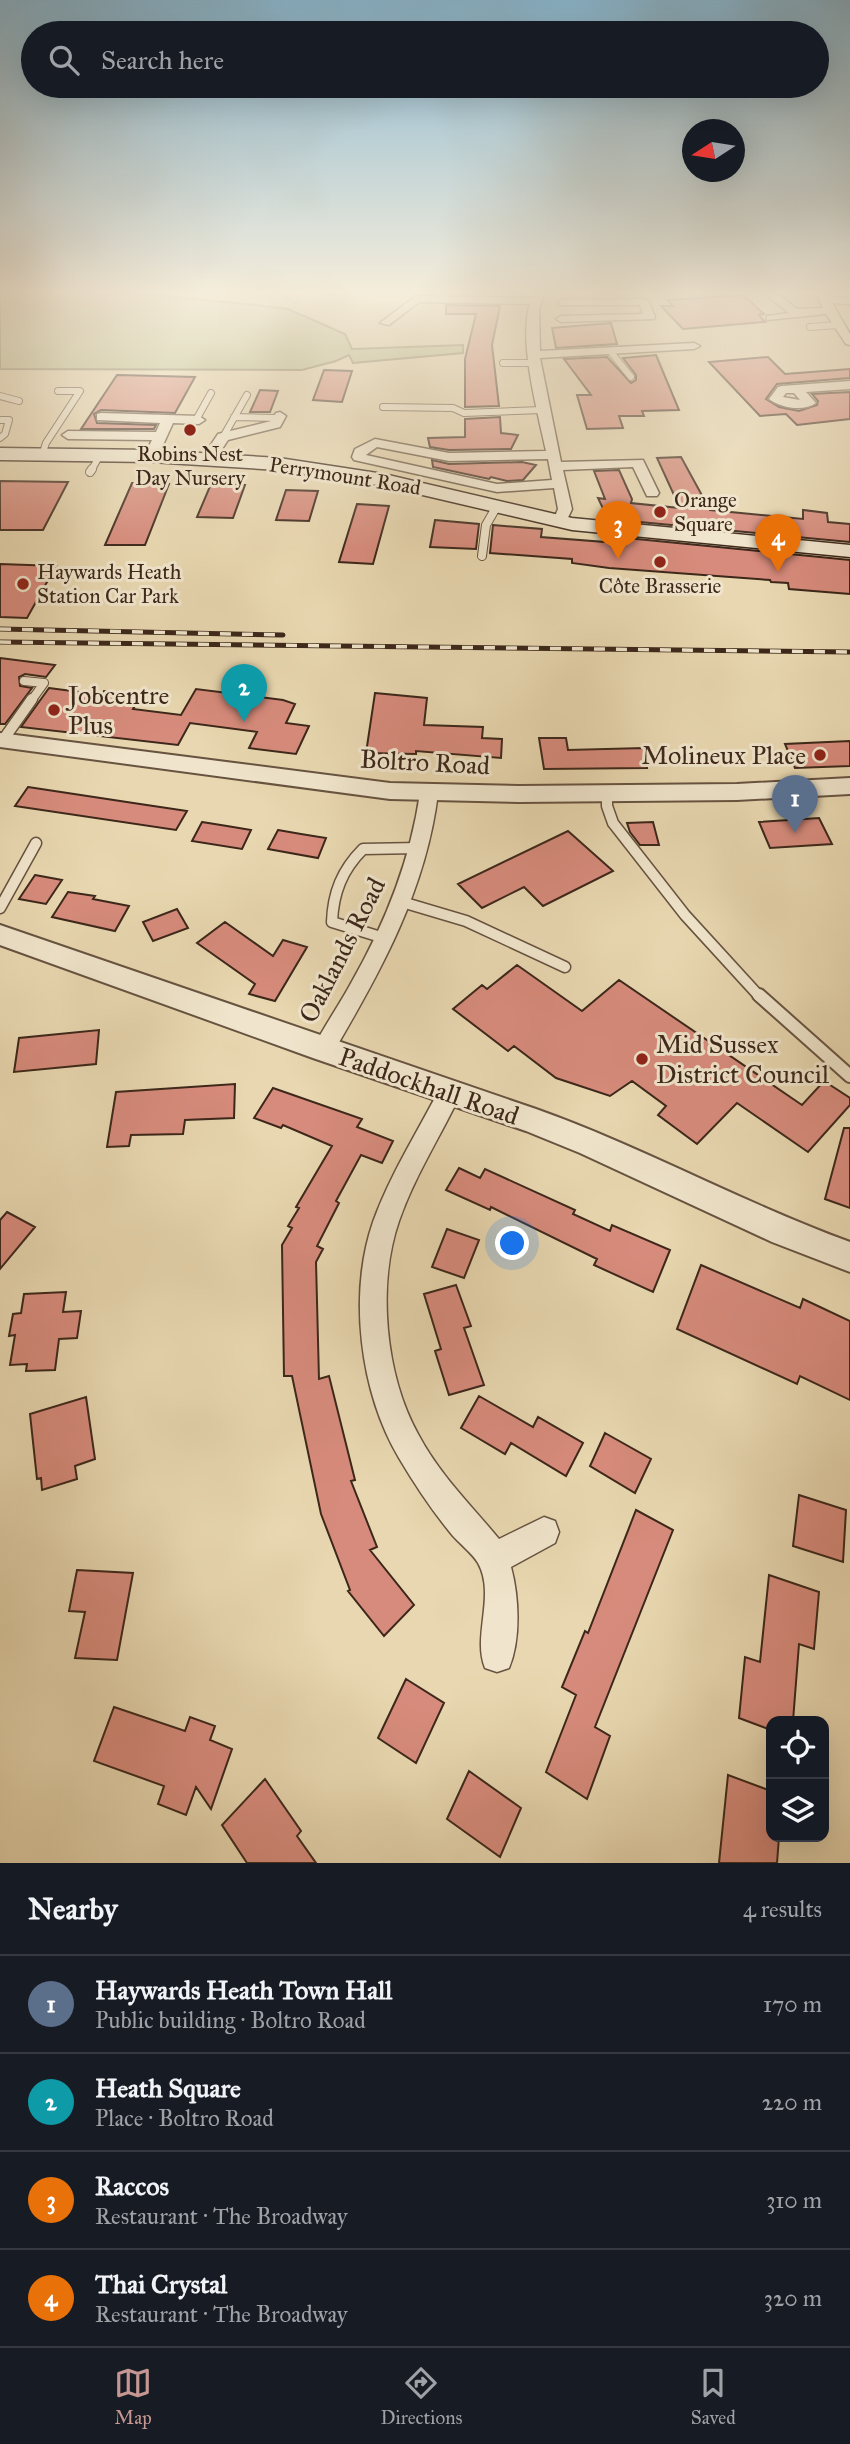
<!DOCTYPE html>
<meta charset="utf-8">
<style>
:root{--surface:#171b24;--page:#242831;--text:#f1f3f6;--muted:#9ea1a6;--line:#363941;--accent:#c59692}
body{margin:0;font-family:"IM FELL Great Primer",serif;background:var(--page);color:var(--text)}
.controls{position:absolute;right:21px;bottom:21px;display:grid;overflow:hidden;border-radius:14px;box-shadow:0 7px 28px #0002}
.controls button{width:63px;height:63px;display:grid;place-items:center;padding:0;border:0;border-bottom:2px solid var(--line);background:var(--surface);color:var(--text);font:35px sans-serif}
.compass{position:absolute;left:682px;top:119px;width:63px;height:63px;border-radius:50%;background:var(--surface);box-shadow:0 7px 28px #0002;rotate:258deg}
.you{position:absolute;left:513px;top:1244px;width:24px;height:24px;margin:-18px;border:5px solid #fff;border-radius:50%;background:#1a73e8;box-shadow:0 0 0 10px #1a73e833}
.badge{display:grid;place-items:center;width:46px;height:46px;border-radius:50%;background:var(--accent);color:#fff;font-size:23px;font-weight:700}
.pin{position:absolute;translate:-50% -58px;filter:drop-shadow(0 2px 4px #0008)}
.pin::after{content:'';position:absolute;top:37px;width:24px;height:21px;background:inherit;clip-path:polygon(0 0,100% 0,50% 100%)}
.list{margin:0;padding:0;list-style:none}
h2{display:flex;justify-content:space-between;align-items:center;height:91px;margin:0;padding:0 28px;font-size:30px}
h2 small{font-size:23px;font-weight:400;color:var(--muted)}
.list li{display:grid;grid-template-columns:46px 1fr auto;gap:21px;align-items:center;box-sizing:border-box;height:98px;padding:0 28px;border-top:2px solid var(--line)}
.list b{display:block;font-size:26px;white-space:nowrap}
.list p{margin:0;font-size:23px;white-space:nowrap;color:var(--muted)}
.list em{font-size:23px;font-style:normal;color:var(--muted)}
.icon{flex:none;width:38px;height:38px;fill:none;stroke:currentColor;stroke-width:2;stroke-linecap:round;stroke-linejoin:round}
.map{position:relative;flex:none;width:850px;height:1863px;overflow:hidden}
.search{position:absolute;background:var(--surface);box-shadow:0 7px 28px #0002;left:21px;right:21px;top:21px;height:77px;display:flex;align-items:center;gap:18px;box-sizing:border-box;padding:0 24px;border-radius:38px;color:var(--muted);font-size:26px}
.sheet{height:483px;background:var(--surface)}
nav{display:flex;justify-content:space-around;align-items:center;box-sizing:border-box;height:98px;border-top:2px solid var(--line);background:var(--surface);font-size:19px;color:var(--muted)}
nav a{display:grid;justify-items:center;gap:4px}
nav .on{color:var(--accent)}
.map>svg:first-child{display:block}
.green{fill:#b8be8a;stroke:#7a7252;stroke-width:2}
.building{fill:#d78b7c;stroke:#3c271a;stroke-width:2}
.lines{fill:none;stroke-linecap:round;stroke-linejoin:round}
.service-far3-casing{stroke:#675340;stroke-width:8}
.service-far2-casing{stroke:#675340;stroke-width:10}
.service-far1-casing{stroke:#675340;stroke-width:13}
.service-casing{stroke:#675340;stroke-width:16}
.minor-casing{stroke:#675340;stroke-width:3}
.tertiary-casing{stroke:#675340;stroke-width:4}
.secondary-casing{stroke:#3c271a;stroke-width:3}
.service-far3{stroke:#f0e5cc;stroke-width:6}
.service-far2{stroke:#f0e5cc;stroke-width:8}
.service-far1{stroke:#f0e5cc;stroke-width:10}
.service{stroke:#f0e5cc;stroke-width:12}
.minor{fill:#f0e5cc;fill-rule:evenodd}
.tertiary{fill:#f0e5cc;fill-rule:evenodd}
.secondary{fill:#f0e5cc;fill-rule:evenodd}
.rail-casing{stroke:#3c271a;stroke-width:5}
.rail{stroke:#f0e5cc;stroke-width:3.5;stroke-dasharray:11;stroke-linecap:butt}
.poi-dot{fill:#8f2418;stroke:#f0e5cc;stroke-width:2.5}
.labels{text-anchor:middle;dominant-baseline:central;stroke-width:6;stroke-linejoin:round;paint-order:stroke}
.far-poi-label{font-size:21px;fill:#3c271a;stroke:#f0e5cc}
.far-street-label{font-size:21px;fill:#3c271a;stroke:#f0e5cc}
.poi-label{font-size:26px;fill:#3c271a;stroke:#f0e5cc;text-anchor:start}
.street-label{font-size:26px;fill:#3c271a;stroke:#f0e5cc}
</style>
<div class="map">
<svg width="850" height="1863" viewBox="0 0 850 1863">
<rect width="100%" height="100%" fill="#e8d7b0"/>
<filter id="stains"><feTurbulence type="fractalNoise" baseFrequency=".00286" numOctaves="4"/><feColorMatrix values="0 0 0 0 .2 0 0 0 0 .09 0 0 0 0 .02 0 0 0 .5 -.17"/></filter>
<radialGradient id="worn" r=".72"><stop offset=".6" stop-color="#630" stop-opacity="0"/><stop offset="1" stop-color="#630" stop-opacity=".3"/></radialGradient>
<path class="green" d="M0 291H117L255 305 288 309 345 334 352 349 463 345V353L353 363 349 355 336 361 302 370 0 369Z"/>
<path class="building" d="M743 295 764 314 759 315 765 322 683 329 661 306H673L667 300Z
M446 305 500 306 492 345 499 406 465 407V359L476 314H446Z
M611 323 617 344 556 348 552 328Z
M656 355 679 410 642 411 644 416H619L623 428 587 429 577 395H591L564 359 607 357 631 383 636 380V375L623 358Z
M768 357 785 374 850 369V378L777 384 766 399 779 407 799 411 817 405 818 401 812 394 850 392V419L797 425 786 414 760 416 709 362Z
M324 370 352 371 342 402 313 400Z
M117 375 158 376 195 377 175 413 101 410 94 414 97 423 156 425 154 429H81Z
M260 390 278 391 270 412H250Z
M500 417 501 433 518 435 511 449 449 450 430 447 428 438 465 437V419Z
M681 457 710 510 803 519V510L827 513 828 522 850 524V542L608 519 598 498 605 499 594 471 619 470 632 499 631 503 680 508 657 458Z
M432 460 449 464 522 462 536 465 523 480 507 481 491 477 489 479 433 467Z
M0 481 68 482 43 530H0Z
M132 483 169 484 145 545H105Z
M211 484 245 485 233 518 197 517Z
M286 490 318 491 309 521 276 520Z
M357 504 389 506 373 564 339 562Z
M435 520 479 524 476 549 430 547Z
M493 525 542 529 541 537 619 543 616 537 850 560V594L789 589 788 583 771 582 770 580 609 568 572 563V559L490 553Z
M0 564 56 566 27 618 0 617Z
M0 658 55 665 46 677 25 674 19 677 20 686 32 688 5 724H0Z
M49 688 102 695 104 691 141 696 133 709 181 715 196 689 283 700 295 704 286 723 309 726 296 754 249 748 257 732 190 723 178 745 21 727Z
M375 693 427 698 424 725 483 727 482 738 502 739 501 758 416 751V754L366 753Z
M539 738H566L568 750 644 748 647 768 544 769Z
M850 741V766L795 768 785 744Z
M28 787 140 804 187 811 176 830 15 806Z
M819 818 832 844 770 848 759 822Z
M202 822 227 826 251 830 242 849 192 841Z
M653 822 659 845H640L630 832 627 823Z
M278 830 301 834 326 838 318 858 268 849Z
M568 831 613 871 543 906 524 887 482 908 458 884Z
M35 875 62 880 46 904 19 899Z
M68 892 95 896 93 899 129 906 115 931 52 917Z
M177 909 188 928 153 941 143 922Z
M225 922 273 956 283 940 307 947 275 1001 249 994 255 984 197 943Z
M517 965 582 1011 619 980 802 1105 824 1081 850 1098V1105L808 1152 737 1103 697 1144 658 1115 666 1106 632 1081 610 1096 556 1078 514 1046 508 1051 453 1009 482 985 487 989Z
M99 1030 96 1064 14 1072 19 1038Z
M235 1084 234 1118 185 1120 183 1134 131 1135 129 1146 107 1147 116 1092Z
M273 1088 362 1119 357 1127 393 1141 382 1163 361 1155 336 1201 339 1203 317 1246 323 1249 316 1262 319 1379 329 1376 355 1480 351 1481 377 1547 370 1550 414 1605 384 1636 348 1591 350 1590 321 1514 292 1376H284L282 1245 292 1228 288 1226 299 1208 296 1207 332 1146 283 1125 281 1128 254 1118Z
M844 1128H850V1208L825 1199Z
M459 1168 480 1178 485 1169 575 1210 573 1214 610 1231 612 1225 670 1250 653 1292 594 1265 597 1259 491 1207 490 1210 446 1190Z
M7 1212 35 1227 0 1269V1220Z
M447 1229 479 1240 464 1278 432 1267Z
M701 1265 800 1308 803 1299 850 1321V1400L800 1376 797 1384 677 1329Z
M456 1285 471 1326 464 1328 484 1385 449 1395 435 1351 441 1349 424 1294Z
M66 1292 63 1312 81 1311 77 1338 59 1339 55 1370 26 1371 27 1364 10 1365 15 1335 9 1336 13 1314 21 1313 24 1294Z
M479 1396 533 1427 538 1417 583 1443 566 1476 511 1443 505 1454 461 1428Z
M86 1397 95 1459 75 1466 77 1479 42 1490 41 1478 37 1479 30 1414Z
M605 1433 651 1459 635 1493 590 1466Z
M799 1495 846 1510 843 1562 793 1546Z
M636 1510 673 1530 595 1727 610 1736 587 1799 546 1772 576 1695 562 1687 585 1631 588 1633Z
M77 1570 133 1573 117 1660 75 1658 85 1612 69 1611Z
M769 1575 819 1592 814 1649 799 1644 793 1721H771V1730L739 1718 745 1657 760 1662Z
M406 1679 444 1703 416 1763 378 1738Z
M114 1707 185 1731 190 1717 215 1726 210 1740 232 1749 211 1809 196 1787 186 1815 158 1804 164 1786 94 1761Z
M469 1771 521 1808 500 1857 447 1819Z
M728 1775 771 1791V1837H779L777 1863H719Z
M265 1779 301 1831 297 1836 316 1863H247L222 1825Z"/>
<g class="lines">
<defs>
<path id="service-far3" d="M283 291 295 299
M440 299 446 291
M810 327 838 325
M610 351 631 377
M503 363H536
M0 396 19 401
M383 407 453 408 464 413 542 410
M234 417 279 418
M0 420H9L5 434 0 438
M196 420 211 393
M223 437 247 395
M42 455 46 443 80 391H58
M91 471 100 455"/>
<path id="service-far2" d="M90 472 92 469
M482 556 486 525 497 506
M24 681 44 683 31 701"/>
<path id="service-far1" d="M3 740 32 699
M607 793V806L613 823 685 915 760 997
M402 902 466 921 565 967
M0 908 36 843
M384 938 332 922C333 893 342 870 363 849L419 848"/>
<path id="service" d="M759 995 850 1076"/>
<path id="minor" d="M535 291H545L539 309 540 351 694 343 700 346 694 349 540 358 561 462 643 460 659 493 657 496H647L633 467 563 470 572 509 565 524 560 525 553 521 558 509 554 488 497 492 354 460 352 457 355 449 375 439 449 453 546 451C538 413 518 341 530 304L419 302 389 325 380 323 416 296 532 298ZM377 447 449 461 548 459 552 480 497 484 366 455Z
M766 291H774L797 309 823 308 815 291H825L828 297 850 298V304L832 303 850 334V345L846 344 826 314 767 320V316L789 313 766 295Z
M644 299 649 302 655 317 654 319 561 322 556 319 561 316 643 314 640 305H559V301L563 300Z
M850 381V389L806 392 816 403C804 412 781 408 769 399L778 387 782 386ZM786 393H794L800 400 783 397Z
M280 412 286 416 280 427 228 440 214 461 209 462 202 458 218 434 271 421 276 413Z
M101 413 199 416 205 420 199 424 173 423 158 456 151 460 144 456 152 440 68 439 62 435 68 431 156 432 160 423 97 420V414Z
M429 787 436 789 438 793C426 891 380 973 331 1056L323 1059 315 1056 312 1050C323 1028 338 1007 350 985 385 924 410 862 420 793L422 789Z
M450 1081 458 1084 462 1091C442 1134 415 1175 399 1221 377 1285 385 1374 418 1434 439 1474 471 1505 499 1539L544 1517 555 1521 559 1532 555 1543 511 1567C519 1597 521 1639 509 1668L497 1672 485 1668C472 1636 496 1595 478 1563 472 1553 461 1545 453 1536 433 1512 415 1485 399 1458 360 1392 348 1295 373 1222 390 1174 419 1130 442 1084Z"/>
<path id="tertiary" d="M0 733 390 783 519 786 737 784 850 778V794L737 800 519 802 390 799 0 747Z
M0 925 536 1109C643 1147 743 1203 850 1242V1272L772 1242 580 1153 526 1131 313 1058 0 945Z"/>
<path id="secondary" d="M0 448 151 450 279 458 384 474 572 518 850 545V557L572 530 384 486 279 470 151 462 0 460Z"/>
</defs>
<use href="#service-far3" class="service-far3-casing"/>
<use href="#service-far2" class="service-far2-casing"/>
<use href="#service-far1" class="service-far1-casing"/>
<use href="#service" class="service-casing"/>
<use href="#minor" class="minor-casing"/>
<use href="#tertiary" class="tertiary-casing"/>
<use href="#secondary" class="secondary-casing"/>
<use href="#service-far3" class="service-far3"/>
<use href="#service-far2" class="service-far2"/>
<use href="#service-far1" class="service-far1"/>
<use href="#service" class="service"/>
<use href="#minor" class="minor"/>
<use href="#tertiary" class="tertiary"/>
<use href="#secondary" class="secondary"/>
<defs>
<path id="rail" d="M0 629 283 635
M0 642 850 652"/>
</defs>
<use href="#rail" class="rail-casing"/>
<use href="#rail" class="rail"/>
</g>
<linearGradient id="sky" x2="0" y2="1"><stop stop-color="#87b6d0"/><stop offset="0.53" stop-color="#f5eddb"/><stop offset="1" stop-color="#f5eddb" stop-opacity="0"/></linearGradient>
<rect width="850" height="551" fill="url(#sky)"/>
<g class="poi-dot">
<circle cx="190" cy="430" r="7"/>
<circle cx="660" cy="512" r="7"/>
<circle cx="660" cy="562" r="7"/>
<circle cx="23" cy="584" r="7"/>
<circle cx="54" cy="710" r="7"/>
<circle cx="820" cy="755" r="7"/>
<circle cx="642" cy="1059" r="7"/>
</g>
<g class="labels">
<g class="far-poi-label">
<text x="190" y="454">Robins Nest<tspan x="190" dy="24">Day Nursery</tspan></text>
<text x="674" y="500" text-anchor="start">Orange<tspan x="674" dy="24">Square</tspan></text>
<text x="37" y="572" text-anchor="start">Haywards Heath<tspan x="37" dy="24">Station Car Park</tspan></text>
<text x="660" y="586">Côte Brasserie</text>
</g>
<g class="far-street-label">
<text transform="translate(345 476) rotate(9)">Perrymount Road</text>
</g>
<g class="poi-label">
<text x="68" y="695">Jobcentre<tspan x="68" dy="30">Plus</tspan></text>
<text x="806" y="755" text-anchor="end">Molineux Place</text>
<text x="656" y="1044">Mid Sussex<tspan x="656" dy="30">District Council</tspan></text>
</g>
<g class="street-label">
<text transform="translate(425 762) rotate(3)">Boltro Road</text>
<text transform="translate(342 950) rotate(-63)">Oaklands Road</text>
<text transform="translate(429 1086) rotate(19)">Paddockhall Road</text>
</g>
</g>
<rect width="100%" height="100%" filter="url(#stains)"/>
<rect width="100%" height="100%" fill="url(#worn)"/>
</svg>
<div class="controls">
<button><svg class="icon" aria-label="locate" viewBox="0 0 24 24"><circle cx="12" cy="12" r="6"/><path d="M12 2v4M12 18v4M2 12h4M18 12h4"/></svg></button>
<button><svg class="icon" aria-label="layers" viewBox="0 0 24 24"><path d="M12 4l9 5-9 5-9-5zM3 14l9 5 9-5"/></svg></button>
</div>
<svg class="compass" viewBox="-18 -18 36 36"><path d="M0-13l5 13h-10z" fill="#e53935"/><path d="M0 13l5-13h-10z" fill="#9ea1a6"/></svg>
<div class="you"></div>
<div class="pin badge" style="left:795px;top:833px;background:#5c6f8a">1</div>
<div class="pin badge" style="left:244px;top:722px;background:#0f9aa8">2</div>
<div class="pin badge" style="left:618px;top:559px;background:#e8710a">3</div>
<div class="pin badge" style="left:778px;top:572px;background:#e8710a">4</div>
<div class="search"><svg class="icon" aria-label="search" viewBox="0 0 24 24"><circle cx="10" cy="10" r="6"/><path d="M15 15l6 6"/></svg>Search here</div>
</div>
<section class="sheet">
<h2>Nearby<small>4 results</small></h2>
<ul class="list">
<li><span class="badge" style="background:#5c6f8a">1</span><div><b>Haywards Heath Town Hall</b><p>Public building · Boltro Road</p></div><em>170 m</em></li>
<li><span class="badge" style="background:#0f9aa8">2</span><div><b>Heath Square</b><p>Place · Boltro Road</p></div><em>220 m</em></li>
<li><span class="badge" style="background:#e8710a">3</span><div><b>Raccos</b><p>Restaurant · The Broadway</p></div><em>310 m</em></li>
<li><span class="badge" style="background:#e8710a">4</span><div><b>Thai Crystal</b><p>Restaurant · The Broadway</p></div><em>320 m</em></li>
</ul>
</section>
<nav>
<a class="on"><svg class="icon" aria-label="map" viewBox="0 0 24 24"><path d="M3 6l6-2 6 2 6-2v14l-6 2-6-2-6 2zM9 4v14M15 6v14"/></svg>Map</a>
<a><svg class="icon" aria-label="directions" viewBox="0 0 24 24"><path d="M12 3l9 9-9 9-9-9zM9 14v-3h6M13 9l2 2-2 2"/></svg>Directions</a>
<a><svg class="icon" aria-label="saved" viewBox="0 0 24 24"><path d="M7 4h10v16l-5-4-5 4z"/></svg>Saved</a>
</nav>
